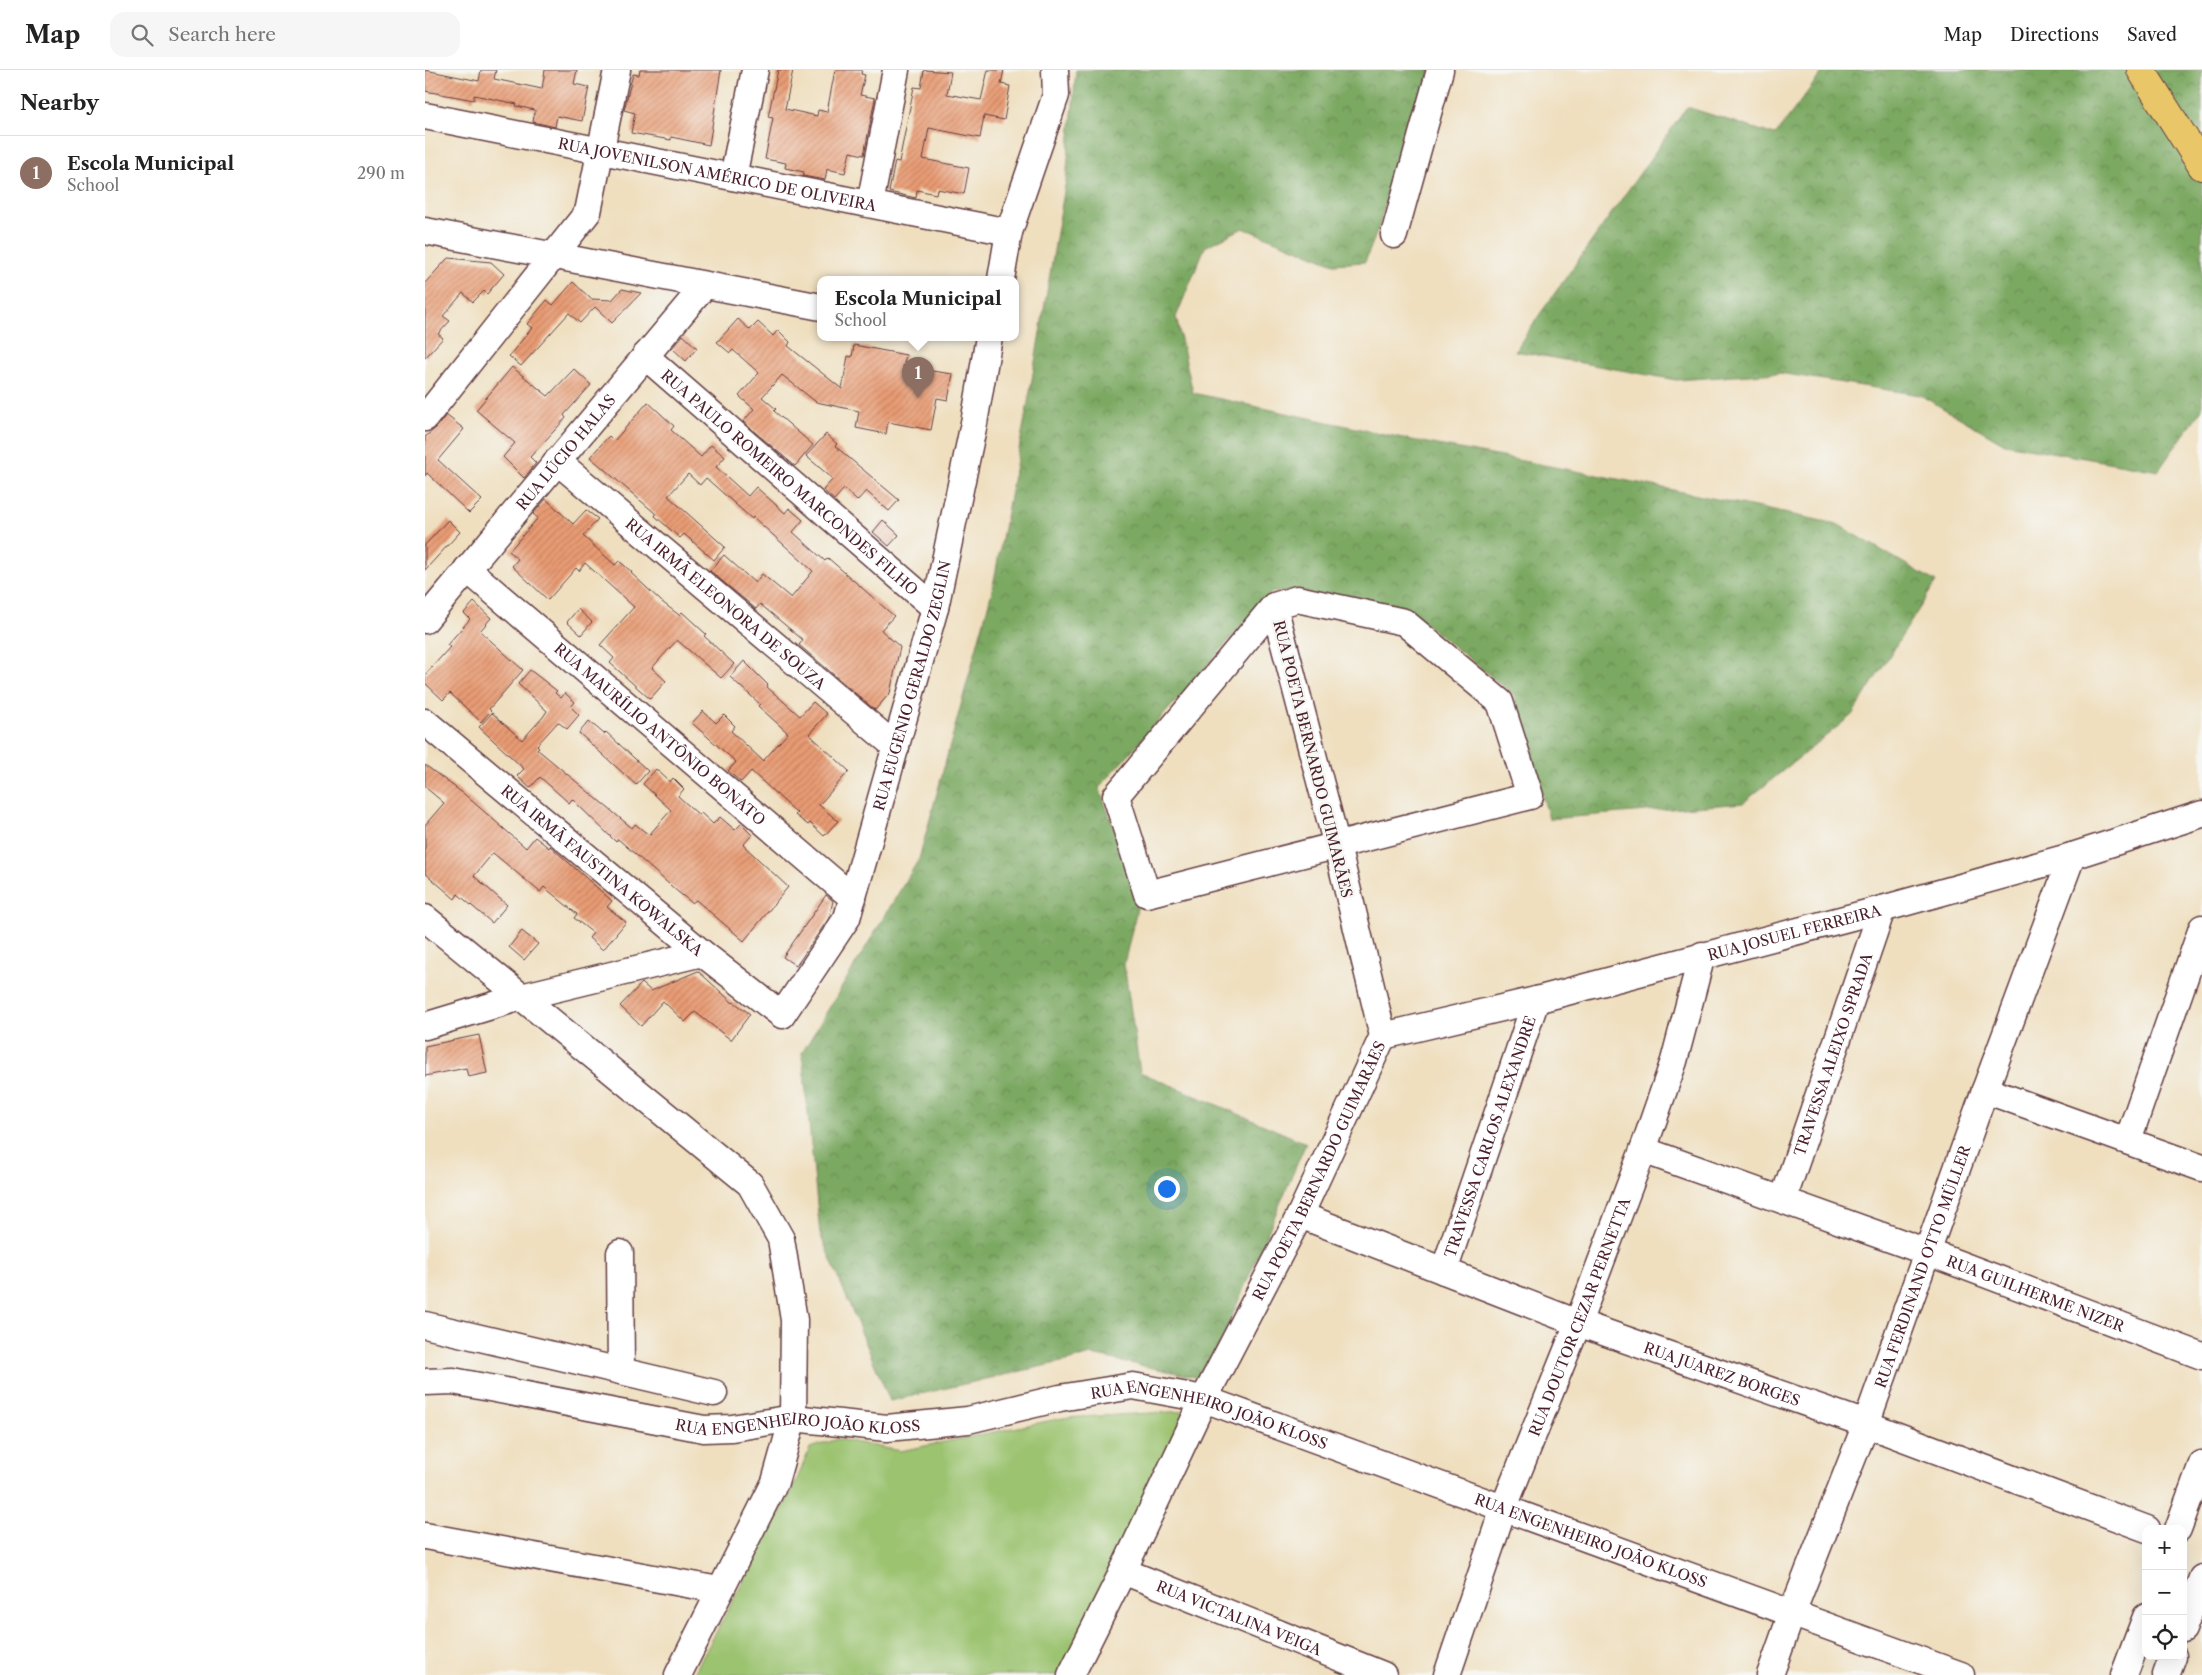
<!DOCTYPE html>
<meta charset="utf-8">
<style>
:root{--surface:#fff;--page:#f6f6f6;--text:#222;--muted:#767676;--line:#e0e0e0;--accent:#0b8043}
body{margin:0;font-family:"Libre Caslon Text",serif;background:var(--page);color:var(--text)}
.controls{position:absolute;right:15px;bottom:15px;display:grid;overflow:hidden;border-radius:10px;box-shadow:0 5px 20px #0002}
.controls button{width:45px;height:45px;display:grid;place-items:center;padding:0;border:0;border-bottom:1px solid var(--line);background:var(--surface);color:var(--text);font:25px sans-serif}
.you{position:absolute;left:741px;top:1118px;width:18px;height:18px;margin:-12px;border:4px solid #fff;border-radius:50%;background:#1a73e8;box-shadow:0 0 0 8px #1a73e833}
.badge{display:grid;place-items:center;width:32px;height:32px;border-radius:50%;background:var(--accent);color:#fff;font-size:16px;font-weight:700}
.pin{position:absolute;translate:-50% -41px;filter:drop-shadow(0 1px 2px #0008)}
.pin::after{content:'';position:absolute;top:26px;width:18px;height:15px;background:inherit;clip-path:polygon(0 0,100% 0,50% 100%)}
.popup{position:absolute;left:392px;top:206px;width:202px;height:65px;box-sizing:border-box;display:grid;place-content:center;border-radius:10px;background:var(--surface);filter:drop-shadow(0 1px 4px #0005);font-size:16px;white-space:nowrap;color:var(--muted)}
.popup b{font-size:19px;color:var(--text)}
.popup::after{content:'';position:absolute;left:50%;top:100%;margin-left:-10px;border:10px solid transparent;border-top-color:var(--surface)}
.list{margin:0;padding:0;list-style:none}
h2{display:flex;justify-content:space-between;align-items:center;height:65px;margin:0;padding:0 20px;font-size:21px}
h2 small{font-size:16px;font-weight:400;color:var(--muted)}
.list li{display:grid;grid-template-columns:32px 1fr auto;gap:15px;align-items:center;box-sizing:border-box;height:75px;padding:0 20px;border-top:1px solid var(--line)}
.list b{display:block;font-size:19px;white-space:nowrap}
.list p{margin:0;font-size:16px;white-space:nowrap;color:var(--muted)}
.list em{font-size:16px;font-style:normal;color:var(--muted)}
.icon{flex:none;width:28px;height:28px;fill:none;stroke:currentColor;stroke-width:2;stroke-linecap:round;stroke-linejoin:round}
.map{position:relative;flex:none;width:1777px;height:1605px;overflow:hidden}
header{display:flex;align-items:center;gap:30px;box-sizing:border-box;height:70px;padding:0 25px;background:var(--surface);border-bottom:1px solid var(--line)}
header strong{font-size:24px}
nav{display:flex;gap:28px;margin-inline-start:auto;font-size:18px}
.search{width:350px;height:45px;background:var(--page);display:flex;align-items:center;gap:12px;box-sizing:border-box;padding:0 18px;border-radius:15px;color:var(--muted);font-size:19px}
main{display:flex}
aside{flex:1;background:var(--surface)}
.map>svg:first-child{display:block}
.forest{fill:url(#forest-crowns);stroke:#636446}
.green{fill:#9bc36f;stroke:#72714d}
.building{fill:url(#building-hatch)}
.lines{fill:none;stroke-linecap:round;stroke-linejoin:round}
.minor-casing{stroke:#633c41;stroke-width:29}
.major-casing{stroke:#633c41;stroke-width:30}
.minor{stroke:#fff;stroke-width:26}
.major{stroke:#e9c769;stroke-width:28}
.labels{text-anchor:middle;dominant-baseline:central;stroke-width:5;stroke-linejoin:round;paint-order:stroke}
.street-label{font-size:15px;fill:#4a1f2b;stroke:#f6f6f2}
</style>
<header>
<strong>Map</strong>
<div class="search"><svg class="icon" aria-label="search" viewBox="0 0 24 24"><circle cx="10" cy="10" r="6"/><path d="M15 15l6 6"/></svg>Search here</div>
<nav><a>Map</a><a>Directions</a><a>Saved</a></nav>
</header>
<main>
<aside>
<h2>Nearby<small></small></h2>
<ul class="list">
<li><span class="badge" style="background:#8d6e63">1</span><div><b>Escola Municipal</b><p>School</p></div><em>290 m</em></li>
</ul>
</aside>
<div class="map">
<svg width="1777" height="1605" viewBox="0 0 1777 1605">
<defs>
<pattern id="forest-crowns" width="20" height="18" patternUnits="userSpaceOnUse" patternTransform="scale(1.25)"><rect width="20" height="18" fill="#7ca962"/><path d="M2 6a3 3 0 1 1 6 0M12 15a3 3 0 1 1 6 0" fill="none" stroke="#688951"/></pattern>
<pattern id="building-hatch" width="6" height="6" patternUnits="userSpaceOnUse" patternTransform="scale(1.25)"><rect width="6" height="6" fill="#e99c74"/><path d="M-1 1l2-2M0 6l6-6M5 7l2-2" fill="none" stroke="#bf7f5f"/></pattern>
</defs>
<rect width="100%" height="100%" fill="#f6f6f2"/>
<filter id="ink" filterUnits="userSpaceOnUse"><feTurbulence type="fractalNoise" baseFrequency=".02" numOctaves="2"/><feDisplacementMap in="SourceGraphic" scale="10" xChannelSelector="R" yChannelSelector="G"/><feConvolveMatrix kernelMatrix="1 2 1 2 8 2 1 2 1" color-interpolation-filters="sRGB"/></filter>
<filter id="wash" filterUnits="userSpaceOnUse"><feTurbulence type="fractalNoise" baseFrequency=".0096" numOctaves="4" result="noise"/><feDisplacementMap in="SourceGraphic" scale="20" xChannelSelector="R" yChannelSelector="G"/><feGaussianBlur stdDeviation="1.12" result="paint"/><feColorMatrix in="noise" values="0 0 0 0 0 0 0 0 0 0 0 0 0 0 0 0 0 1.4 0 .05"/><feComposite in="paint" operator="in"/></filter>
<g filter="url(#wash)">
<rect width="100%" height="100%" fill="#efdfbf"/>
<path class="forest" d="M651 0H1006L997 30 976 77 953 159 940 192 909 194 818 158 780 177 751 247 768 323 987 370 1219 414 1412 454 1511 512 1427 645 1318 733 1124 749 1089 625 980 537 848 521 674 718 715 826 699 894 715 1002 881 1073 780 1309 667 1285 465 1331 395 1164 377 983 494 789 567 521 604 327 641 110Z
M1399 0H1777V339L1733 401 1580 374 1495 325 1354 303 1251 310 1090 281 1110 251 1262 37 1350 65Z"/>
<path class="green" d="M762 1341 635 1605H268L368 1419 385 1378 413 1369 475 1381 638 1348Z"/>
<g id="blocks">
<path class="building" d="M0 0 54 11 56 0H71L69 9 117 19 120 0H152L149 14 164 17 157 51 132 46 130 57 108 52 110 40 91 36 92 34 49 25V30L0 21Z
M215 0H296L284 75 246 67V70L206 63 210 43 199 40 208 4 214 5Z
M353 0H368L360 39 392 46 393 40 402 42 410 0H437L436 4 440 5 435 25 450 28 439 85 425 82 420 103 402 99 400 110 378 106 379 102 360 98 361 93 340 89 348 48 343 47Z
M499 0 526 2 522 24 556 30 563 0H579L576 14 585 16 579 50 559 46 555 68 504 58 498 89 544 98 539 124 512 119 511 124 492 120 491 128 464 122 470 91 474 92 489 17 496 18Z
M23 188 66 192 79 204 62 224 59 221 48 232 38 223 18 246 25 251 13 264 18 268 0 288V213Z
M148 212 166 229 187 230 197 219 216 223 187 253 170 237 155 253 144 243 96 296 84 286 107 258 102 254 122 230 128 235Z
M313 249 325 260 333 252 348 266 353 260 365 272 363 276 417 319 423 286 427 287 429 275 481 285 478 297 528 304 523 330 512 328 506 360 463 352 461 364 431 358 434 341 391 332 357 305 337 327 351 339 349 341 388 375 370 396 318 352 329 339 314 326 334 303 308 280 305 283 292 272Z
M258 265 272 278 261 291 247 278Z
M87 297 123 326 149 299 166 315 139 345 141 348 105 387 111 393 99 408 78 387 90 373 51 340Z
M223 332 249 356 246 360 276 387 286 375 300 387 291 397 323 426 331 417 360 443 364 438 378 450 368 462 400 491 403 488 469 546 456 560 475 577 465 623 450 640 374 575 378 570 335 534 331 539 285 501 299 485 330 513 337 504 366 528 388 501 328 447 327 449 281 408 275 415 263 404 243 426 300 477 289 490 259 464 255 468 230 446 231 444 165 387 184 366 189 371Z
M21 345 39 359 13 390 57 430 44 443 2 403 0 406V367L12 357Z
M401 364 412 374 410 376 474 430 464 441 441 421 432 431 419 419 409 430 398 420 408 409 381 386Z
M121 429 148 454 161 440 173 449 158 466 190 495 194 491 207 502 206 503 237 532 254 545 257 542 281 564 279 566 309 594 296 608 252 570 227 598 241 611 225 629 185 593 189 588 175 575 209 537 160 493 154 501 151 498 123 530 87 496 93 489 84 481 113 448 108 444Z
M23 450 35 462 0 500V475Z
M458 450 474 465 464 476 448 462Z
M49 532 66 548 55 561 98 600 64 639 66 641 56 652 25 623 18 630 0 613V605L25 577 22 575 45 549 39 543Z
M153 539 167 552 156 565 142 552Z
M319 591 343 615 342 617 375 646 388 632 402 644 384 664 424 701 394 735 413 751 399 766 385 753 383 755 370 745 372 743 326 701 316 712 303 701 311 692 267 653 278 641 291 653 299 645 310 656 306 661 338 691 363 663 333 636 335 634 305 607Z
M105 600 132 621 130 623 136 628 140 623 150 632 146 637 154 645 142 659 133 652 112 675 114 677 112 679 207 758 210 754 224 765 246 740 218 714 231 699 245 712 248 708 259 719 253 726 274 745 276 743 288 754 295 747 310 760 316 754 327 765 318 775 363 817 319 871 271 830 267 833 253 822 193 769 191 772 147 729 144 733 115 707 105 718 92 706 99 699 54 657 67 643 97 670 118 647 122 641 93 614Z
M164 651 179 664 181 662 223 701 211 715 154 663Z
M0 695 39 724 101 778 110 767 124 778 125 776 187 831 182 837 201 852 178 880 164 868 168 863 149 848 152 844 119 817 115 822 68 783 49 806 82 835 67 853 33 824 30 829 0 803V755L19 733 0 717Z
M401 825 408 831 404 848 371 896 358 887Z
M97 861 113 874 99 890 84 877Z
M273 901 308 933 309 932 325 944 306 970 270 942 260 952 238 931 216 956 195 936 217 913 226 921Z
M54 965 62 1003 43 1007 41 998 0 1006V976Z"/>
</g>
</g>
<g filter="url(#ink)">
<use href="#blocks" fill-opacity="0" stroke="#633c41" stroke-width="1"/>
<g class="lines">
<defs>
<g id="minor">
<path id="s1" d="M0 46 584 162"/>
<path d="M308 107 330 0"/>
<path d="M445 134 471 0"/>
<path d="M0 161 396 237"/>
<path d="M969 165 1015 0"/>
<path d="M576 209 584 162 631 25 630 0"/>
<path id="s2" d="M220 286 510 538"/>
<path d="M0 348 163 142 192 0"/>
<path id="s3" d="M132 391 471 677"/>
<path id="s4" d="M42 499 428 828"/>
<path d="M872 529 979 552 1075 632 1105 726 722 824 691 726 849 536Z"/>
<path id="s5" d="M0 550 280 215"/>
<path id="s6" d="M0 652 277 883 357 945 422 848 510 538 549 353 564 267"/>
<path d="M0 848 325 1114 356 1169 369 1250 368 1348 350 1412 253 1605"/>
<path d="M0 956 96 927 277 883"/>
<path id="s7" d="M958 966 1111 930 1457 839 1647 786 1777 744"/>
<path d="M1560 1020 1777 1098"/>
<path d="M1703 1070 1777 858"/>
<path id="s8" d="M1218 1080 1502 1182 1777 1286"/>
<path id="s9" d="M1358 1130 1457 839"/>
<path id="s10" d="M875 1145 1153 1253 1441 1354 1722 1459"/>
<path d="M195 1183 196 1301"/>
<path id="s11" d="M1019 1201 1111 930"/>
<path d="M0 1255 289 1323"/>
<path id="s12" d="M0 1312 28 1311 279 1359 307 1358 368 1348 462 1358 543 1350 635 1328 708 1316 779 1329 1536 1605"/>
<path d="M1753 1459 1777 1394"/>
<path d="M0 1466 294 1520"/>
<path id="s13" d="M698 1501 958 1605"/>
<path d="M1758 1559 1777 1508"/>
<path id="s14" d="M646 1605 698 1501 779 1329 875 1145 958 966 912 776 849 536"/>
<path id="s15" d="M1022 1605 1079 1437 1153 1253 1218 1080 1249 991 1277 885"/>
<path id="s16" d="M1345 1605 1367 1543 1441 1354 1560 1020 1647 786"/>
<path d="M1699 1605 1721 1547"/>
<path d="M1741 1605 1748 1586"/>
</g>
<path id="major" d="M1716 0 1777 96"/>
</defs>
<use href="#minor" class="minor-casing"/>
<use href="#major" class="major-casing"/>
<use href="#minor" class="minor"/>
<use href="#major" class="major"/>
</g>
</g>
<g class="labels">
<g class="street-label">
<text stroke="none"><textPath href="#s1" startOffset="298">RUA JOVENILSON AMÉRICO DE OLIVEIRA</textPath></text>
<text stroke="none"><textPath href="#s5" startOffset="219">RUA LÚCIO HALAS</textPath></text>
<text stroke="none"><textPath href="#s2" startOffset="192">RUA PAULO ROMEIRO MARCONDES FILHO</textPath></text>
<text stroke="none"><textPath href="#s3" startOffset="221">RUA IRMÃ ELEONORA DE SOUZA</textPath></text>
<text stroke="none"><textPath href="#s6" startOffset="820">RUA EUGENIO GERALDO ZEGLIN</textPath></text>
<text stroke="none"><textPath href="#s4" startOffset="254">RUA MAURÍLIO ANTÔNIO BONATO</textPath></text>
<text transform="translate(888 689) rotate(76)">RUA POETA BERNARDO GUIMARÃES</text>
<text stroke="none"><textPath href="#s6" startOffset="231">RUA IRMÃ FAUSTINA KOWALSKA</textPath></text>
<text stroke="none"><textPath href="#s7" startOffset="424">RUA JOSUEL FERREIRA</textPath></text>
<text stroke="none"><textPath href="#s9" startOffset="154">TRAVESSA ALEIXO SPRADA</textPath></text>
<text stroke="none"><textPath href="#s11" startOffset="142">TRAVESSA CARLOS ALEXANDRE</textPath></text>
<text stroke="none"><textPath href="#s14" startOffset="562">RUA POETA BERNARDO GUIMARÃES</textPath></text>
<text stroke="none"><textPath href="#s16" startOffset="436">RUA FERDINAND OTTO MÜLLER</textPath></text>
<text stroke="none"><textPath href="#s8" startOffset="418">RUA GUILHERME NIZER</textPath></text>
<text stroke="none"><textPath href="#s15" startOffset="382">RUA DOUTOR CEZAR PERNETTA</textPath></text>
<text stroke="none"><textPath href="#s10" startOffset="451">RUA JUAREZ BORGES</textPath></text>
<text stroke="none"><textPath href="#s12" startOffset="798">RUA ENGENHEIRO JOÃO KLOSS</textPath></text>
<text stroke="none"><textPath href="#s12" startOffset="378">RUA ENGENHEIRO JOÃO KLOSS</textPath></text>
<text stroke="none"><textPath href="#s12" startOffset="1202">RUA ENGENHEIRO JOÃO KLOSS</textPath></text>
<text stroke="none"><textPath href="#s13" startOffset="125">RUA VICTALINA VEIGA</textPath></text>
</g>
</g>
</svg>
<div class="controls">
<button>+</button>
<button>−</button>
<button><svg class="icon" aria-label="locate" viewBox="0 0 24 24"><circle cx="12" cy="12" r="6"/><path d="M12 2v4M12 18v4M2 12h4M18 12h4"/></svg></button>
</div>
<div class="you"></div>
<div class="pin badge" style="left:493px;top:328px;background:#8d6e63">1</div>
<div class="popup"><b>Escola Municipal</b>School</div>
</div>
</main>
